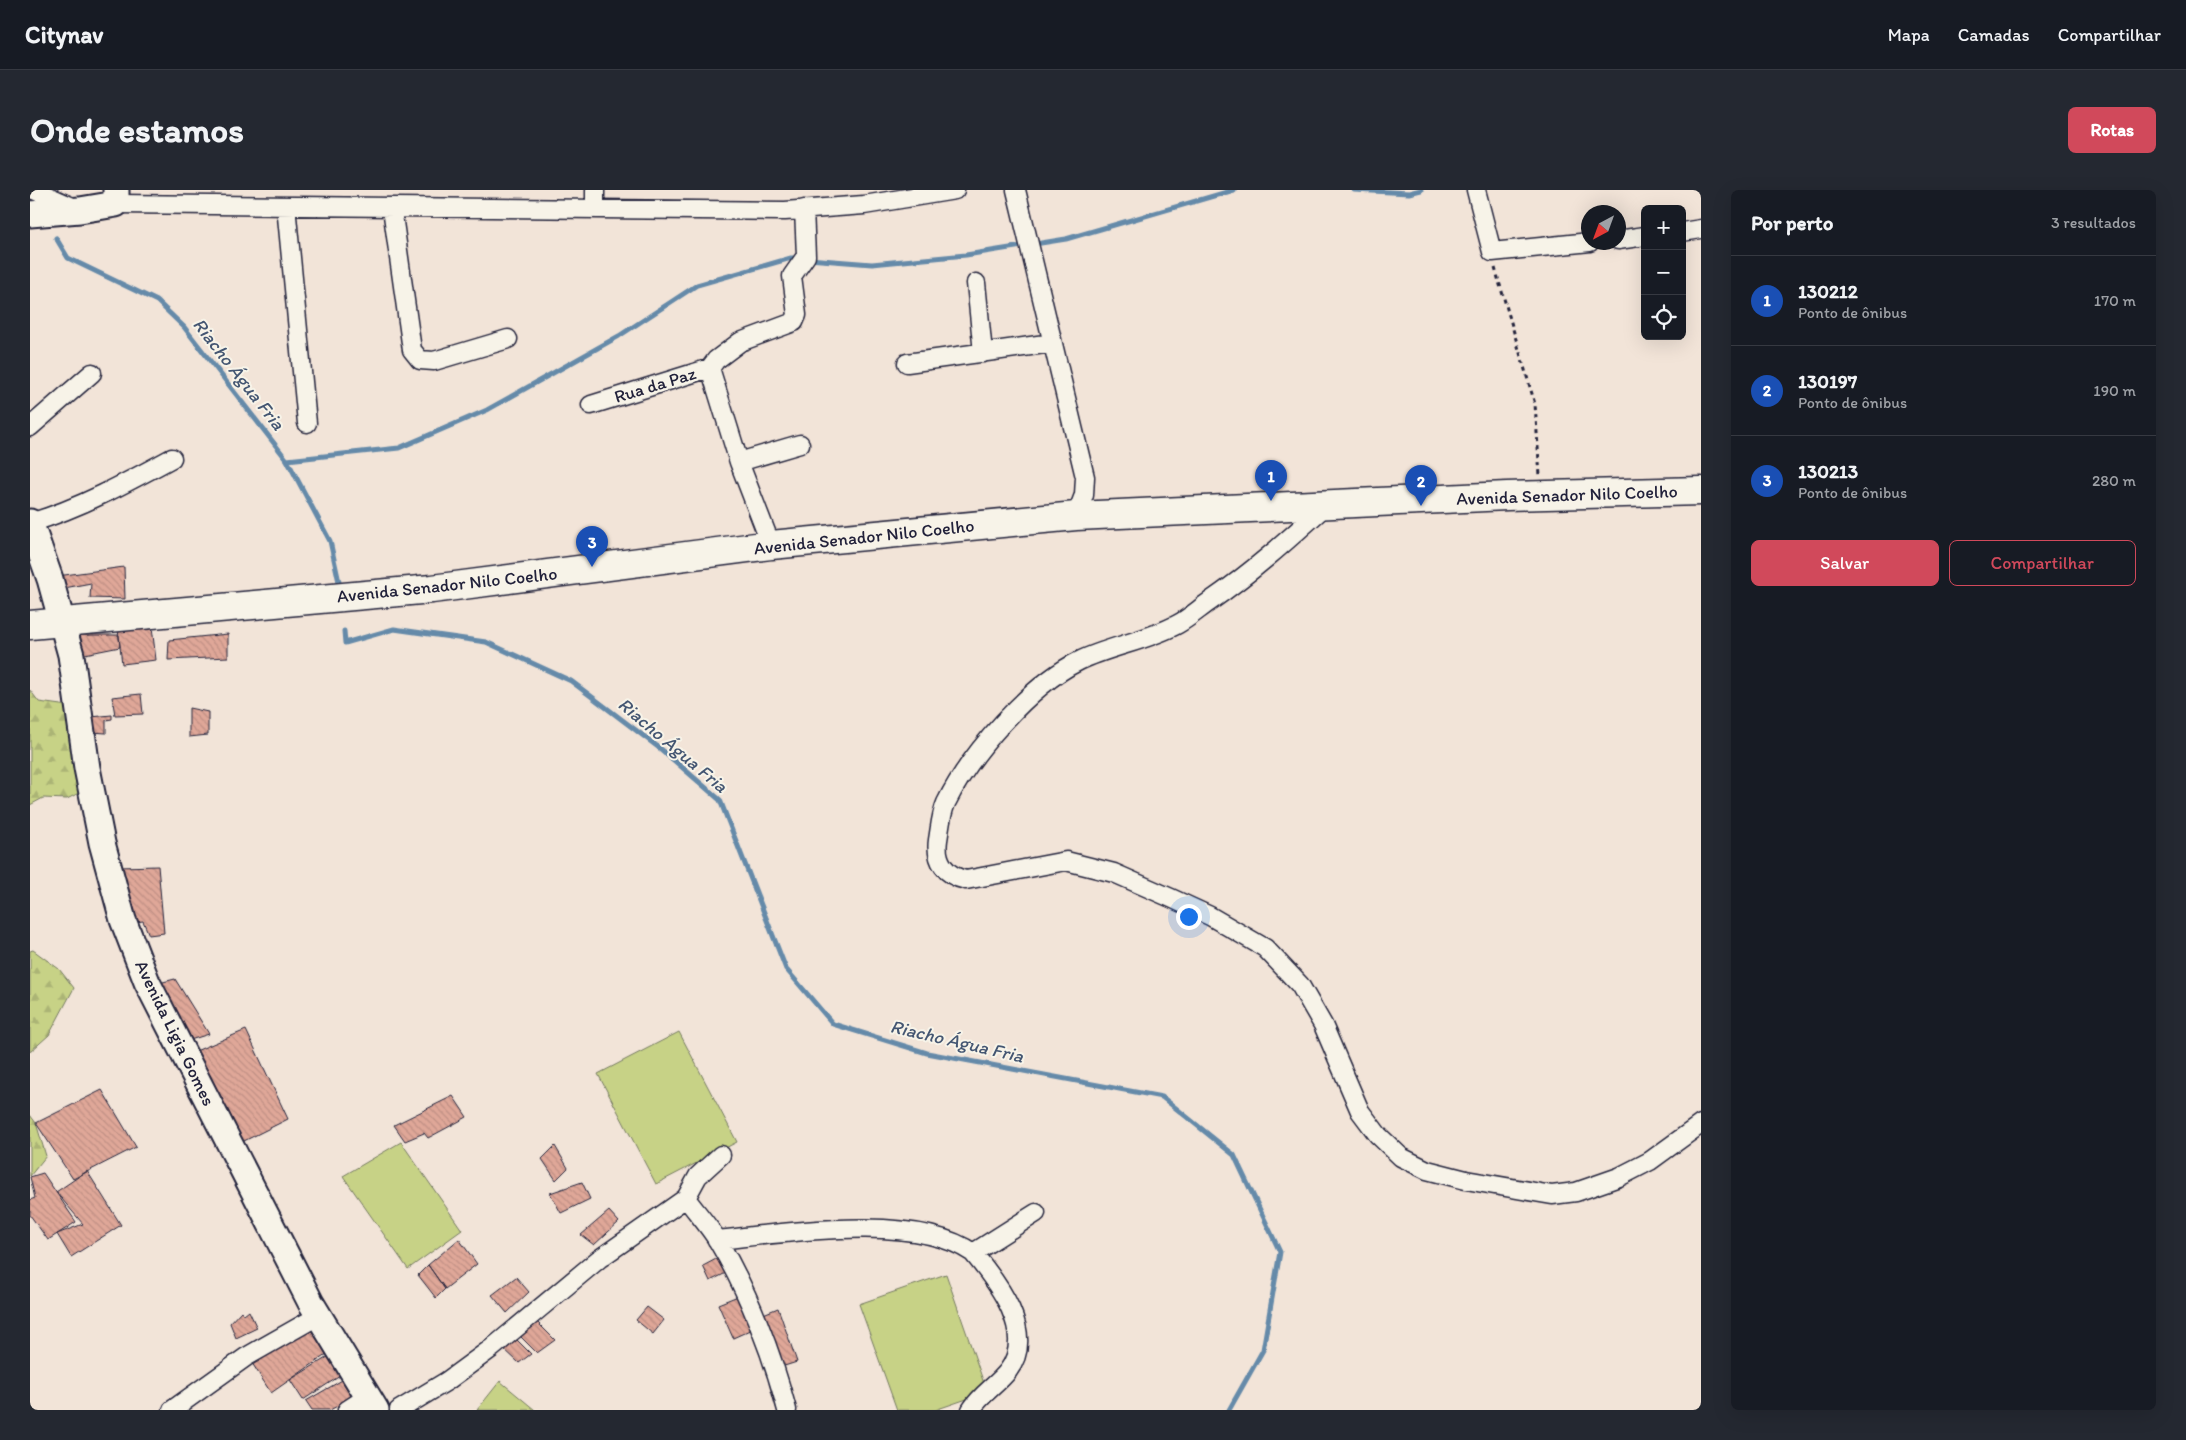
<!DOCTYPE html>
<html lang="pt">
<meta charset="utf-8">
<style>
:root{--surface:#171b24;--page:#242831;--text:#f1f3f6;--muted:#9ea1a6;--line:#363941;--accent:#d1495b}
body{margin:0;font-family:Itim,sans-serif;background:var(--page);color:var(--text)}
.controls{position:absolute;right:15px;top:15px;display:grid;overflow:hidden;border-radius:8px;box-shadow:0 5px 20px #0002}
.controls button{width:45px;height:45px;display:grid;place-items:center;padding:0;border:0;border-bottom:1px solid var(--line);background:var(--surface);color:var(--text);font:25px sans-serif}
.compass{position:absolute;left:1551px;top:15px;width:45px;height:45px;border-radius:50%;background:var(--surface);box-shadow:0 5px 20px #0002;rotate:221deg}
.you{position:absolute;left:1158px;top:726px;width:18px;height:18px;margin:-12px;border:4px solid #fff;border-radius:50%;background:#1a73e8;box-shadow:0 0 0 8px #1a73e833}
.badge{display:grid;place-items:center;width:32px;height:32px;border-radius:50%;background:var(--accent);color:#fff;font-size:16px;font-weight:700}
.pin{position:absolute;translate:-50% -41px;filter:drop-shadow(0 1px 2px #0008)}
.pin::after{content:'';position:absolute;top:26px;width:18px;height:15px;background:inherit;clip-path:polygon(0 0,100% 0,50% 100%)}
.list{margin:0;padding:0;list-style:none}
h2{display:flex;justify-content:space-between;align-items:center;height:65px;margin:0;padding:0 20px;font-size:21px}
h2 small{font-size:16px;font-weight:400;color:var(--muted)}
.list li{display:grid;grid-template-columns:32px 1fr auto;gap:15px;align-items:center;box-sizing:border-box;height:90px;padding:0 20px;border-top:1px solid var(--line)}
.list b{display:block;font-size:19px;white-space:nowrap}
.list p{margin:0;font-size:16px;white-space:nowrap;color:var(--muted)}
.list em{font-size:16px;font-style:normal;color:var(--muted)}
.actions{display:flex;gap:10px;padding:15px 20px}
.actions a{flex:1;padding:11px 0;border:1px solid var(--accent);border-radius:8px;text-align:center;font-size:18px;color:var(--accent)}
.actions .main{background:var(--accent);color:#fff}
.icon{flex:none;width:28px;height:28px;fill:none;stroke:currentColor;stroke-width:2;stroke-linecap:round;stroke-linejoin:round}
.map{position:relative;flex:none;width:1671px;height:1220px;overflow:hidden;border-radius:8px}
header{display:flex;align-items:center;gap:30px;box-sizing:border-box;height:70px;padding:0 25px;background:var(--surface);border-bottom:1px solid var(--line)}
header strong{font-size:24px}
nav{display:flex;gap:28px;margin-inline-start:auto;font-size:18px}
.intro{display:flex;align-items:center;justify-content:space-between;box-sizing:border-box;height:120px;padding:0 30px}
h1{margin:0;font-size:35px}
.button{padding:12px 22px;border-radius:8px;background:var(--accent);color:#fff;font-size:18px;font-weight:700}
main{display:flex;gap:30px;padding:0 30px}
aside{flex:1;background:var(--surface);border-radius:8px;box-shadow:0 5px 20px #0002}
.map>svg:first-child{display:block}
.forest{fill:url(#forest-firs);stroke:#747a60}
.pitch{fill:#c7d286;stroke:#747a60}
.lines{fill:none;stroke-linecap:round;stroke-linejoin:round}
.stream{stroke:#658aa9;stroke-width:5}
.building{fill:url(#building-back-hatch);stroke:#22223b}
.street-casing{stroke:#22223b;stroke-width:21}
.secondary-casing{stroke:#22223b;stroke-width:29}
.primary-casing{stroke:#22223b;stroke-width:31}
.path{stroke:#22223b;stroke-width:3;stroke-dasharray:4 4;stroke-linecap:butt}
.street{stroke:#f7f3e8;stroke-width:18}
.secondary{stroke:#f7f3e8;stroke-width:25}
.primary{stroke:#f7f3e8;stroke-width:28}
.labels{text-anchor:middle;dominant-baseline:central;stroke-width:4;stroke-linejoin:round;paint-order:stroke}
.street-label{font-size:18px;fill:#22223b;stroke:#f7f3e8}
.water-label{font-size:19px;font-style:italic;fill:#445672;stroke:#f7f3e8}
</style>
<header>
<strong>Citynav</strong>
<nav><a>Mapa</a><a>Camadas</a><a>Compartilhar</a></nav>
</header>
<div class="intro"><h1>Onde estamos</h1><a class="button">Rotas</a></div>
<main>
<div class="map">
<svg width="1671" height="1220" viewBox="0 0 1671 1220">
<defs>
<pattern id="forest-firs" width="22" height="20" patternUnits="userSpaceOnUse" patternTransform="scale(1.25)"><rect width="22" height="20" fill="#c7d286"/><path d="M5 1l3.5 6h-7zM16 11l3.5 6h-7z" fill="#abb475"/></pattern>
<pattern id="building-back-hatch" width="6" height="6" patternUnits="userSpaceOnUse" patternTransform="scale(1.25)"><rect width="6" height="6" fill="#dfa798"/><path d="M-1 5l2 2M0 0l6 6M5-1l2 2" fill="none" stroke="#bf8f84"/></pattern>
</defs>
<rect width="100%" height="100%" fill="#f2e4d8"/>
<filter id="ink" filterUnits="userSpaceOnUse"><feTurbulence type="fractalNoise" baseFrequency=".02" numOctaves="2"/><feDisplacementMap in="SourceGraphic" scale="10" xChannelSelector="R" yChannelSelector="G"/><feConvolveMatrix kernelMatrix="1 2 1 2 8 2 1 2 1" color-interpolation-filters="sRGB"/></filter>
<g filter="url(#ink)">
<path class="forest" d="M0 500 9 512 38 516 53 601 37 609 13 608 0 615Z
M3 760 29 779 44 798 19 845 0 862V761Z
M0 925 6 933 16 966 0 986Z"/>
<path class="pitch" d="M649 842 707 952 626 994 568 884Z
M371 952 432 1040 378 1079 313 986Z
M916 1084 957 1202 905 1220H867L829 1114Z
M470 1191 505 1220H447Z"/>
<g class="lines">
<path class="stream" d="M1324 0 1379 3 1391 0
M26 48 38 68 127 111 154 137 257 270 300 351 309 392
M778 69 842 74 936 65 1036 49 1204 0
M257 270 369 258 457 220 589 146 667 95 761 68H770
M314 441 315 453 364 439 456 452 541 491 632 560 690 610 756 779 803 834 897 863 1132 907 1204 965 1250 1062 1233 1160 1199 1220"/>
</g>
<path class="building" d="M94 377 95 409 60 408 61 393 29 399 27 386Z
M122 437 126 470 92 474 88 439Z
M198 444V467L138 470 139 450Z
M48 445H89L90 457 50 465Z
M111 504 113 524 85 525 82 507Z
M159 518 178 522V545L159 547Z
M82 525V529L76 530V543L62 542 61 527Z
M128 676 134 743 119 745 113 731 105 732 89 677Z
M145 789 179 844 160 850 129 793Z
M216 840 258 929 208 954 161 863Z
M72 900 106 957 43 989 6 933Z
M423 906 437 927 398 948 394 943 375 951 364 935Z
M525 956 538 978 526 990 512 969Z
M57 981 91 1035 41 1067 27 1044 53 1034 26 1002Z
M13 983 46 1032 18 1050 0 1025V1010L5 1008 0 987Z
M552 992 560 1009 531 1023 520 1003Z
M579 1021 589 1032 564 1055 551 1045Z
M429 1049 447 1074 415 1099 398 1075Z
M688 1068 696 1083 680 1091 673 1076Z
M398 1075 415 1099 406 1108 388 1085Z
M486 1087 499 1102 477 1123 462 1105Z
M708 1106 723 1139 703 1148 688 1114Z
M617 1117 634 1130 623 1144 606 1130Z
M748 1118 767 1172 748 1178 731 1125Z
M211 1121 214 1125 219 1121 227 1138 206 1148 200 1133Z
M507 1132 525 1150 507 1163 491 1147Z
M282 1138 297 1164 241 1203 222 1173Z
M484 1147 501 1164 489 1173 472 1157Z
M301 1165 313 1184 273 1210 260 1190Z
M314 1189 324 1207 300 1220H282L276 1211Z"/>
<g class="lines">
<defs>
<path id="street" d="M4 0 47 19
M565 0V19
M986 0 1055 287 1054 305 1046 326
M1446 0 1462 62 1560 52
M86 14 755 21 834 15 925 0
M256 16 277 233
M362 18 382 160 390 170 404 171 478 149
M1652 42 1671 39
M1588 50 1615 46
M946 93 953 163
M877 173 1022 153
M680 178 686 170 710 152 764 132 767 125 762 86 776 66 774 19
M561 215 680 178 709 272 741 355
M0 237 62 183
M709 272 770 254
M1295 316C1258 350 1221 383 1179 412 1169 419 1159 428 1148 434 1117 451 1080 456 1049 471 1000 495 940 564 916 613 911 624 910 638 908 650 905 671 916 686 936 690L1036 671 1084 683 1141 708 1180 726 1235 758 1270 795 1293 835 1330 921 1348 945 1371 967 1397 980 1436 990 1522 1005 1546 1002 1589 987 1620 971 1671 934
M0 333C50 318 96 293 142 268
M656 1008C666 1022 679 1036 688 1051 718 1101 742 1163 757 1220
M687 1050C755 1043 886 1022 943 1063L1006 1023
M142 1220 216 1167 288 1126
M317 1220 337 1207
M369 1220 417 1191 462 1158 569 1069 656 1008 668 986 691 965
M941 1220C951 1204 967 1195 978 1181 1007 1143 967 1092 943 1063"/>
<path id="secondary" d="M0 24 50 20 86 14V0
M0 332 20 389 41 465 57 578 72 653 93 730 117 792 281 1113 346 1220"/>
<path id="primary" d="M0 435 402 399 741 355 1046 326 1477 306 1671 301"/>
</defs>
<use href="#street" class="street-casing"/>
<use href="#secondary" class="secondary-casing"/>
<use href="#primary" class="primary-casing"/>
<path class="path" d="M1465 78 1505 214 1510 286"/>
<use href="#street" class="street"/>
<use href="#secondary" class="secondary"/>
<use href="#primary" class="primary"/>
</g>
</g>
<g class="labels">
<g class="street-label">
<text transform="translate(625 195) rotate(-17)">Rua da Paz</text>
<text transform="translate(1537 305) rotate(-2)">Avenida Senador Nilo Coelho</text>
<text transform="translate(834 347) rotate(-6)">Avenida Senador Nilo Coelho</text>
<text transform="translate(417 395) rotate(-6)">Avenida Senador Nilo Coelho</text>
<text transform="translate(145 843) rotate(64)">Avenida Ligia Gomes</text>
</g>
<g class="water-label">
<text transform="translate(209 184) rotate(52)">Riacho Água Fria</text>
<text transform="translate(643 555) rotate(40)">Riacho Água Fria</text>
<text transform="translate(927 851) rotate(13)">Riacho Água Fria</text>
</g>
</g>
</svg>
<div class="controls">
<button>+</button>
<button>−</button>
<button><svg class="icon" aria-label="locate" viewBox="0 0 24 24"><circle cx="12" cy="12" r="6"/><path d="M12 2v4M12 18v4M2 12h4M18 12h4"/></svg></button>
</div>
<svg class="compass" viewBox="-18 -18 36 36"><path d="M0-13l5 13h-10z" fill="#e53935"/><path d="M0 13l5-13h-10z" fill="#9ea1a6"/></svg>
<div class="you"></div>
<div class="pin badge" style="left:1241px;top:311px;background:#1a4fb4">1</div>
<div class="pin badge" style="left:1391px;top:316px;background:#1a4fb4">2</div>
<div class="pin badge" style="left:562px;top:377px;background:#1a4fb4">3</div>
</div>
<aside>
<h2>Por perto<small>3 resultados</small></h2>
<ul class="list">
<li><span class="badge" style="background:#1a4fb4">1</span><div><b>130212</b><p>Ponto de ônibus</p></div><em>170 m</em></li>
<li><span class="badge" style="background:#1a4fb4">2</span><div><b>130197</b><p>Ponto de ônibus</p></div><em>190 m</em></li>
<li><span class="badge" style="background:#1a4fb4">3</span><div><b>130213</b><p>Ponto de ônibus</p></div><em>280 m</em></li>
</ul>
<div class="actions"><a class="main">Salvar</a><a>Compartilhar</a></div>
</aside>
</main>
